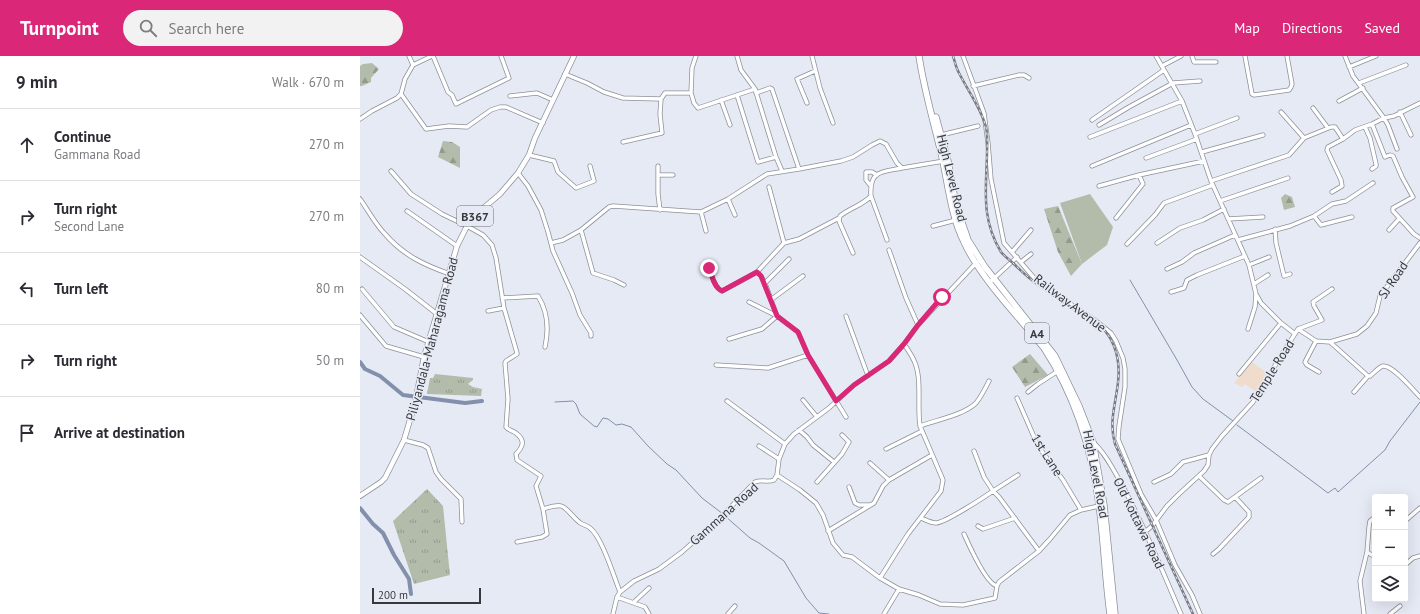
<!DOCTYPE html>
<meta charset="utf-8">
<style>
:root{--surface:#fff;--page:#f2f2f3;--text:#2b2b33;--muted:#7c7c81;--line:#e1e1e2;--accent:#db2777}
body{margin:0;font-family:"PT Sans",sans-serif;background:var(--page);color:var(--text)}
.controls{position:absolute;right:12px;bottom:12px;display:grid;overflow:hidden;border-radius:4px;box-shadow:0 4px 16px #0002}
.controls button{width:36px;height:36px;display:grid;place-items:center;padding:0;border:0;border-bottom:1px solid var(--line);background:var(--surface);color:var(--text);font:20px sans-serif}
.scale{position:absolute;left:12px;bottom:10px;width:109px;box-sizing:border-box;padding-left:4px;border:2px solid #38393d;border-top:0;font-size:11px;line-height:14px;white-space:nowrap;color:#38393d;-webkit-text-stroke:3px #e6eaf5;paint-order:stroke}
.stop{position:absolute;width:12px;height:12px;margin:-9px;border:3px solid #db2777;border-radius:50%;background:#fff}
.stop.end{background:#db2777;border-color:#fff;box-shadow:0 1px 4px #0008}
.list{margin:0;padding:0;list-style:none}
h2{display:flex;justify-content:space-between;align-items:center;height:52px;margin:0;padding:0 16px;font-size:17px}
h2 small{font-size:13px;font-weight:400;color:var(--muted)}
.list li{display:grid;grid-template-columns:26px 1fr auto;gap:12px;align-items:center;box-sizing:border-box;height:72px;padding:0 16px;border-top:1px solid var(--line)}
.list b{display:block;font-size:15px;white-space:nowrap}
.list p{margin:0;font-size:13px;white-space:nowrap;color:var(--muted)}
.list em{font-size:13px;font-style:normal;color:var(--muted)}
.icon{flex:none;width:22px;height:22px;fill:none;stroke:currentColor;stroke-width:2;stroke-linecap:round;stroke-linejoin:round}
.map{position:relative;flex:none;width:1060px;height:558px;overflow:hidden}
header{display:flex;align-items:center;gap:24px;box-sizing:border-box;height:56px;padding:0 20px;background:var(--accent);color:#fff}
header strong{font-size:19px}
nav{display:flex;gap:22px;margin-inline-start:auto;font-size:14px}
.search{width:280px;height:36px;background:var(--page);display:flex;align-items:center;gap:10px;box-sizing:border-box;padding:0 14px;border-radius:22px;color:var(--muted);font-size:15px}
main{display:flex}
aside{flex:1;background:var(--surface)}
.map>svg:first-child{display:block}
.education{fill:#efdccd}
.grass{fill:url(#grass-tufts)}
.forest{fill:url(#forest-firs)}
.green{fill:#b3bcab}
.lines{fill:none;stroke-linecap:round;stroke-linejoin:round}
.stream{stroke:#8390ab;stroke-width:1}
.canal{stroke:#8390ab;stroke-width:4}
.minor-casing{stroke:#8d909a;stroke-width:5}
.major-casing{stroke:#8d909a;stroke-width:6}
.highway-casing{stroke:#8d909a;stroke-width:7}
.minor{stroke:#fff;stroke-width:3.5}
.major{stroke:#fff;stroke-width:4.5}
.highway{stroke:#fff;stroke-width:5.5}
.rail-casing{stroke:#777a80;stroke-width:2.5}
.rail{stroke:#e6eaf5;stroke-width:1;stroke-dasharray:3;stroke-linecap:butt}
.route{stroke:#db2777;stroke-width:5}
.labels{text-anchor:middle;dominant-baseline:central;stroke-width:3;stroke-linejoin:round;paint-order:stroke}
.shield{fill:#e6eaf5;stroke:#6c6e74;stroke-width:1}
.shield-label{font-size:12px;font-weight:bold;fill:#38393d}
.street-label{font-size:13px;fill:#38393d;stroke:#e6eaf5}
</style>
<header>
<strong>Turnpoint</strong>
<div class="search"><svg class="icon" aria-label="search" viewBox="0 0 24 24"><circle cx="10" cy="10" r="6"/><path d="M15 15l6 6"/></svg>Search here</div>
<nav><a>Map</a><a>Directions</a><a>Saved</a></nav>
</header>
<main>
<aside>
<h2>9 min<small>Walk · 670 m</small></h2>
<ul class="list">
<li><svg class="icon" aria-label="ahead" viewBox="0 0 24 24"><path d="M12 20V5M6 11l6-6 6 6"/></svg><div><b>Continue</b><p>Gammana Road</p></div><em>270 m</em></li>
<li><svg class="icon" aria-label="right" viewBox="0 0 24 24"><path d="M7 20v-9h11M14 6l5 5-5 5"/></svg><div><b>Turn right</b><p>Second Lane</p></div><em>270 m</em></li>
<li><svg class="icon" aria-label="left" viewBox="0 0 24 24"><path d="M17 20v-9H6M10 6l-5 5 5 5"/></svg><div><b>Turn left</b></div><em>80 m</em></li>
<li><svg class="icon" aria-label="right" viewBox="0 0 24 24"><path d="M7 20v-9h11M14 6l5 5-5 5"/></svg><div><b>Turn right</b></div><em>50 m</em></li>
<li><svg class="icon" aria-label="arrive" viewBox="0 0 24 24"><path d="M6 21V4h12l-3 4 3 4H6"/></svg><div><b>Arrive at destination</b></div></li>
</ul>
</aside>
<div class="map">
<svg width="1060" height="558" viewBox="0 0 1060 558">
<defs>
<pattern id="grass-tufts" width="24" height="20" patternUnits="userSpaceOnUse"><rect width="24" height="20" fill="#b3bcab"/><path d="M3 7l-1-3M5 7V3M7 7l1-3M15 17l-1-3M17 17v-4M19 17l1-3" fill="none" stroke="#939a8c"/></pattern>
<pattern id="forest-firs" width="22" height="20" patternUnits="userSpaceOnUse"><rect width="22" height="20" fill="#b3bcab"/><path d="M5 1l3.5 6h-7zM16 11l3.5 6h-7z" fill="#939a8c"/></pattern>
</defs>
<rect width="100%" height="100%" fill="#e6eaf5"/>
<path class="education" d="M892 306 909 318 898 337 885 328 882 331 874 327Z"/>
<path class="grass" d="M75 318 113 322V324L108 328 113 331 122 333 121 340 67 338 70 322H73Z
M67 433 83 450 90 519 54 528 33 465Z"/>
<path class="forest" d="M12 7 19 13 11 22V26L2 30H0V10L3 8Z
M83 85 92 86 100 91V112L78 101Z
M925 138 932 141 935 151 924 154 921 142Z
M698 150 722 208 711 220 698 196 684 153Z
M670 298 688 319 665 331 652 311Z"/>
<path class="green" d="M730 138 753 171 747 189 722 208 700 147Z"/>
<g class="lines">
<path class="stream" d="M770 224 817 304 832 331 843 343 873 365
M195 346 213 345 216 348 220 358 234 370 237 371 243 362 248 363 256 369 262 368 271 371 288 390 307 408 316 414 342 442 363 458
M877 369 968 437 975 432 978 436 1025 394 1030 385 1060 346
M365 460 390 482 399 487 424 505 446 542 459 557 469 558"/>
<path class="canal" d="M0 306 5 313 20 320 43 339 105 347 122 345
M0 452 13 468 23 477 34 499 49 523 51 538"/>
<defs>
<path id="minor" d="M49 0 53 9
M73 0 88 36 92 39 96 48 149 22 141 0
M377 0 381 14 395 33 416 101 422 115
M452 0 460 32 473 67
M603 0 624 57 628 87 631 123 644 187 675 223 691 235 736 265 751 277 756 285 763 302 765 313V331L759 370 758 383 781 438 796 464 815 509 832 539 840 558
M796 0 822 45 835 78 851 125 889 209 896 238 901 247 921 267 935 278
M832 0 834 6H856
M885 0 892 38 894 39 929 34 931 31 932 28 927 0
M985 0 993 20 1024 62 1034 60 1060 47
M802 10 821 0
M989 11 1016 0
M205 18 227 27 244 36 263 42 301 43 305 37H331L332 12 336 0
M999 27 1046 9
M613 30 659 19H664L669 22
M331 37 334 47 338 52 395 33
M396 37 410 32 412 33 439 113
M41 38 66 73 89 70 107 71 131 54 140 51H146L183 67
M377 39 398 106 416 101
M150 40 177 37 193 44
M361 44 370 69
M979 45 1003 32
M447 47 437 23 455 15
M953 52 968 72
M921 56 944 82
M1040 56 1051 79
M0 63 12 55 37 42 41 38 45 23 53 9 72 0
M732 64 804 14
M1012 68 1025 101 1030 99 1033 100 1042 121 1053 141 1033 152V155L1054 178 1060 182
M739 69 769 51 813 27 840 25
M1005 71 1010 82 1016 108V110L1012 113
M835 78 877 62
M581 79 618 70
M730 81 822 45
M263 86 302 77 300 58 301 43
M842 96 903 79
M169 99 194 105 198 116 216 132 234 125 230 110
M786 102 837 83
M298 110V138L300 154
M732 110 831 69
M31 115 51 138 82 158 107 170 123 179 132 189 136 202 144 252 157 297V298L146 305 145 307 148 343 146 371C149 375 153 374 157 378 166 385 162 392 156 398L157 404 181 420 176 430 183 453 187 478 182 481 157 486
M158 117 168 130 181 154 188 176 193 195 212 237 220 259 231 277V280
M298 119H313
M851 125 929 99 944 82 971 71H975L983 83
M510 129 506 124V116H512L517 119
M739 130 779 119
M409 131 424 187
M972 136 982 130 981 124 967 94 968 91 983 83 995 74 1012 68 1024 62 1028 69 1037 93
M511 140 527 184
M0 143C8 154 15 168 25 178 43 199 64 209 90 218
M368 143 375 159
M860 145 928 122
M47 155 97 190
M341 156 346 175
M954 160 972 148 986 145 1013 127
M756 162 783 128 779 119 844 105
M868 163 903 161
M573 170 596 164
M915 173 916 187 924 220 930 218
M221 174 233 217 254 224 264 229
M1029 174 1039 163
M878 184 930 170 954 160 961 169 992 161
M191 187 203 184 221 174 249 151 253 150 341 156 368 143 407 118 439 113 481 105 493 101 512 89 520 85 526 88 537 107 542 112 584 105
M797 187 820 172 843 164 864 153
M767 188 795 159 804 147 853 129
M529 194 546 242 558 269
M652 196 671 174
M493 197 479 165 480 160C490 152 503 149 511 140 509 114 522 116 542 112
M0 201 45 233 77 258
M661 206 671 198
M889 209 909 201
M349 212C352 219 354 232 362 235L397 216 424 187 439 183 479 162
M807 213 822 206 834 197 875 179
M397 216 401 220 405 227 417 260 438 276 448 299 486 361
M630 226 657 201
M405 227 429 203
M894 228 908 219
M2 233 34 271 69 286
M811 236 824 232 827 224 837 219 885 200
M142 242 178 240C188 256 189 273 185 291
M412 243 443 220
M128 255 144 252
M0 259 26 290 64 301
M486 260 508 320
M888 273 895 251 896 238
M938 273 962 264 954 250 953 246 972 233
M369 283 402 273 417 260 389 246
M956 285 945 306 947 309 959 316
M970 286 997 278 1007 270 1016 257 1020 240 1060 187
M356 309 408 312 448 299
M879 318 921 267
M668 336 678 328 698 315
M994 336 1008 320
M657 342 678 390 703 424 721 454
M443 344 457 361
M367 345 425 388
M560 370C576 364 604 359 616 347 621 341 625 333 629 325
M439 374 447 381 453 389 474 406
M44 384 63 389 68 392 76 416 81 423 101 443 102 466
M733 386C745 397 753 413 761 427 784 469 802 514 821 558
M399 390 419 403
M526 393 562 375
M614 395 624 421 633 435 658 419
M510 407 529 424
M417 419 440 434 456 447 463 459 473 487 483 499 492 501 520 522 539 533 559 539 580 548 603 549 635 542 637 530 639 526 679 495 690 483 710 459 721 454 739 450
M839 420 864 444 868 446 901 422
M457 426 482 398 489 386 482 379
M794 426 811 418 823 406 849 399
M489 431 495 447 499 449H510
M183 453C207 445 203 452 219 466 222 469 227 469 230 472 242 481 254 521 260 536
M561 462C566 464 571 467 576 467 586 466 623 442 633 435L639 441 679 495
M1045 465 1060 452
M618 470 623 473 655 462
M468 475 514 447 523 430 529 424 572 399
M786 475 792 470 807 450 819 438 844 415 848 409 849 399 852 393 862 380 893 346 922 298 938 273 956 285 970 286 1008 320H1010C1014 317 1019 311 1023 310 1033 309 1053 334 1060 341
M604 478C609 489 626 528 637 530
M1007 496 1015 501
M853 498 859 493 889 461V456L875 441
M1045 509 1053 502 1060 500
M520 522 548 478 581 435 583 424 560 370C557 350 562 324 555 307 553 301 548 294 544 288
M257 541 285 551 289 558
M274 546 289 532
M253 558 257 541 260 536 274 525 299 513 322 496 360 462 395 426C402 423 408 427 414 424L417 419 419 403 425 388 434 378 469 352 494 329 529 305 544 288 558 269 617 206
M368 558 375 550
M524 558 539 533
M1004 558 1000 525 1007 496 1009 471 1010 465 1015 461
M1030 558 1040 550"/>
<path id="major" d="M0 440 21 426 25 422 44 384 55 347 64 301 97 190 107 170 113 161 140 138 158 117 169 99 175 82 214 0"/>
<path id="highway" d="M559 0C564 34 574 67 582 101 588 128 591 160 604 186 621 223 658 260 684 292 714 338 732 394 739 449 744 485 745 522 750 558
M576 61 588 105 596 149 608 184 625 211 695 300 719 350 733 386 744 449 755 558"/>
</defs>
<use href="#minor" class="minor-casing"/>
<use href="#major" class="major-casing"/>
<use href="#highway" class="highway-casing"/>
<use href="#minor" class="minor"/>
<use href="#major" class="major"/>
<use href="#highway" class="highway"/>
<defs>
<path id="rail" d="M593 0C595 6 596 12 599 17 608 35 621 52 626 71 628 80 627 90 627 99 626 134 621 163 641 196 644 200 650 204 654 208 662 216 671 224 680 230 693 239 706 248 720 257 724 260 729 261 733 264 742 270 750 280 754 290 768 327 745 354 755 388L833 558"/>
</defs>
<use href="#rail" class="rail-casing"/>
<use href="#rail" class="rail"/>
</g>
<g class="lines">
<path class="route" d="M349 212C352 219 354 232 362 235L397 216 401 220 417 260 438 276 448 299 476 345 494 329 529 305 544 288 558 269 582 241"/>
</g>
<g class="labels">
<g class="shield">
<rect x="97" y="150" width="36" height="20" rx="3"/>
<rect x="665" y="267" width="24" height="20" rx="3"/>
</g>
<g class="shield-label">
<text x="115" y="160">B367</text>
<text x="677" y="277">A4</text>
</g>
<g class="street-label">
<text transform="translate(592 122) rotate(76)">High Level Road</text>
<text transform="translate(1033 224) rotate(-56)">SJ Road</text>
<text transform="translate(710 247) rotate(37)">Railway Avenue</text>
<text transform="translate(72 283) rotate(-75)">Piliyandala-Maharagama Road</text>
<text transform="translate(912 315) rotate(-58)">Temple Road</text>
<text transform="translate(687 399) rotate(58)">1st Lane</text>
<text transform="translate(736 418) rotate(79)">High Level Road</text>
<text transform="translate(364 458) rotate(-42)">Gammana Road</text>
<text transform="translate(779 467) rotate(64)">Old Kottawa Road</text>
</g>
</g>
</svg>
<div class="controls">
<button>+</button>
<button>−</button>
<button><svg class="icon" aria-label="layers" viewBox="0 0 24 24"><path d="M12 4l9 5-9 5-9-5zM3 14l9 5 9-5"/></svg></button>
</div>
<div class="scale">200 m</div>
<div class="stop" style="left:582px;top:241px"></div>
<div class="stop end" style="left:349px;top:212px"></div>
</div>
</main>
